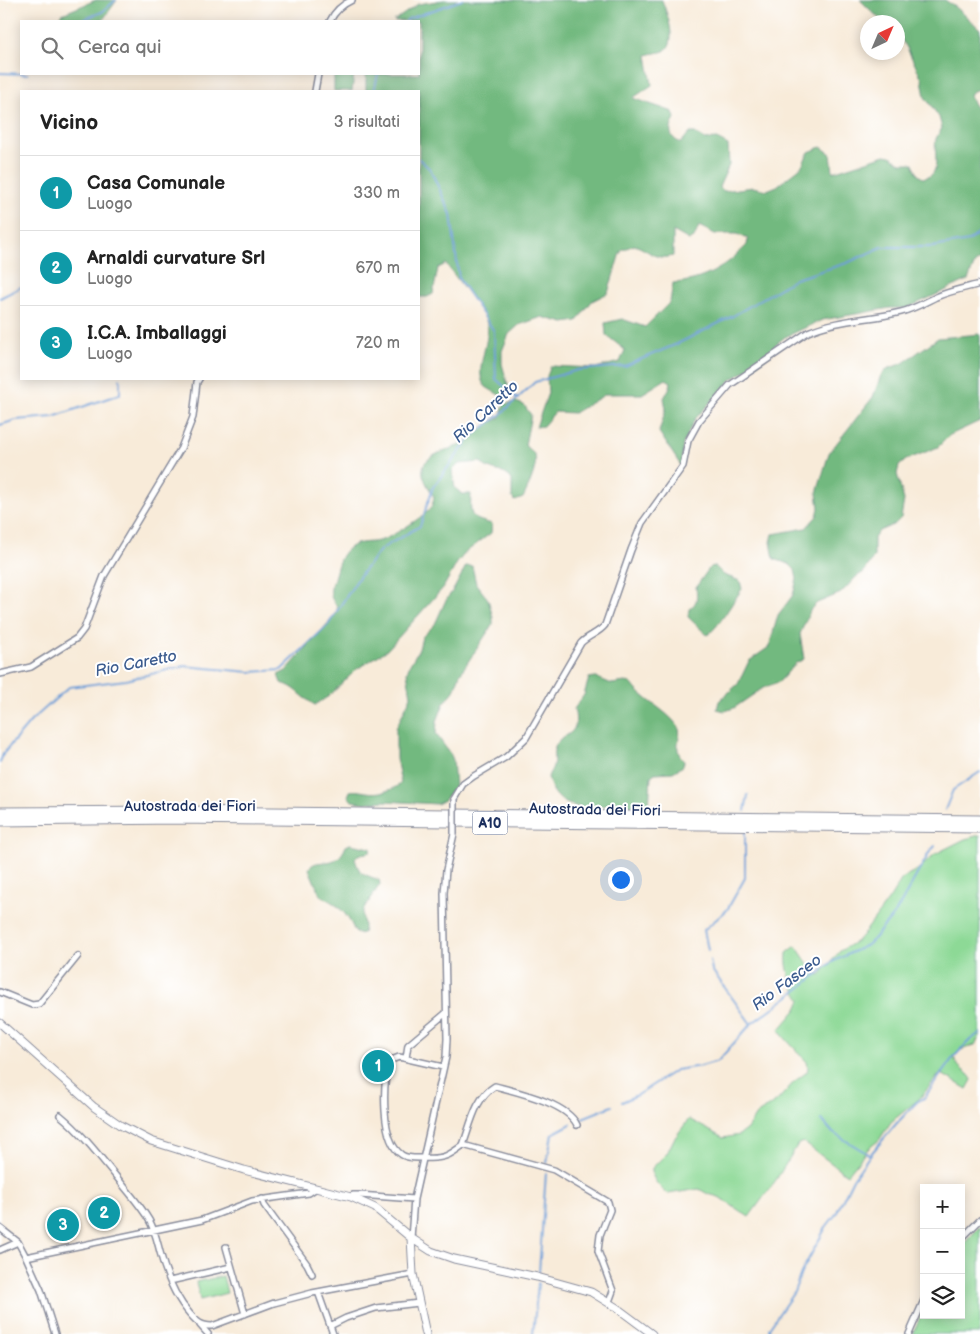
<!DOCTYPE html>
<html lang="it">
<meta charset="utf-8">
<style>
:root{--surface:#fff;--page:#f2f2f2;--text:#222;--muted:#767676;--line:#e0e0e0;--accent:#ea580c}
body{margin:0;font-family:"Balsamiq Sans",sans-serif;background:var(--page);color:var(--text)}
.controls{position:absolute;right:15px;bottom:15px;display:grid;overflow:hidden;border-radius:0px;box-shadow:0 2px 12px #0003}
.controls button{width:45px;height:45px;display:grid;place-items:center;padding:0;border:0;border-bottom:1px solid var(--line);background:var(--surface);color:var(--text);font:25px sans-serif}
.compass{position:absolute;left:860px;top:15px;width:45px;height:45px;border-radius:50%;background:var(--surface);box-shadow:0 2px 12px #0003;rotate:44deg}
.you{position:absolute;left:620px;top:879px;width:18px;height:18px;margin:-12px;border:4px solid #fff;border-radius:50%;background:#1a73e8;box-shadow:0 0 0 8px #1a73e833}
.badge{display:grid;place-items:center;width:32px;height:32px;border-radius:50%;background:var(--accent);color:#fff;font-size:16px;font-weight:700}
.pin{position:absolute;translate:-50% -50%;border:2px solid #fff;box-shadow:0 1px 5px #0006}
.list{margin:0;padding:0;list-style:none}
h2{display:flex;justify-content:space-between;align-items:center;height:65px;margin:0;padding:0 20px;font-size:21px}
h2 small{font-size:16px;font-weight:400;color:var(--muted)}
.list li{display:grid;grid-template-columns:32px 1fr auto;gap:15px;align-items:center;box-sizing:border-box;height:75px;padding:0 20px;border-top:1px solid var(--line)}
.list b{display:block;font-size:19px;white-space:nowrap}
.list p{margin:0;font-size:16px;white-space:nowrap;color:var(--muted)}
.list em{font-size:16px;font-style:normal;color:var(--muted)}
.icon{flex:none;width:28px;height:28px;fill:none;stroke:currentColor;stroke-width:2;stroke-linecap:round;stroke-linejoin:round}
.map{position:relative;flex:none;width:980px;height:1334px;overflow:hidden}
.search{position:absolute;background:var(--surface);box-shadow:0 2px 12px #0003;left:20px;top:20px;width:400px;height:55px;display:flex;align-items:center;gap:12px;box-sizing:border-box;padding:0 18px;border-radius:0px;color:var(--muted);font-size:19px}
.panel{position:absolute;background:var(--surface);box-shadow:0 2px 12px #0003;left:20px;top:90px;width:400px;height:290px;border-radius:0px}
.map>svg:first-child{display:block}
.green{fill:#8dd996;stroke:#54847a}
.forest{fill:#72b97f;stroke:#46746e}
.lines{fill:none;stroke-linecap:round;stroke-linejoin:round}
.stream{stroke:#6e9fd8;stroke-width:2}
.street-casing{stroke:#8a8d9c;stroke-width:8}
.secondary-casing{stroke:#8a8d9c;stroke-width:9}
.highway-casing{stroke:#8a8d9c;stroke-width:11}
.street{stroke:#fff;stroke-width:5}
.secondary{stroke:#fff;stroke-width:7}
.highway{stroke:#fff;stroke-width:9}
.street-bridge-casing{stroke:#8a8d9c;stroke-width:8;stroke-linecap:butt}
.street-bridge{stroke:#fff;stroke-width:5}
.labels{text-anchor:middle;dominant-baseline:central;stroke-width:4;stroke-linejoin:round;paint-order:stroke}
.shield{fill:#fff;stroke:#5f6d8e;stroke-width:1}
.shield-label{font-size:14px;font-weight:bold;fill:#1b2f5e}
.street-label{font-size:15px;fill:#1b2f5e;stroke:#fff}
.water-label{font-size:16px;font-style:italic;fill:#3c5c8f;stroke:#fff}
</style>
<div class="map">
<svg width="980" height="1334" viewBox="0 0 980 1334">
<rect width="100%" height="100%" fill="#fff"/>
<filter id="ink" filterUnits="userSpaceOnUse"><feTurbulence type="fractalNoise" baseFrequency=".02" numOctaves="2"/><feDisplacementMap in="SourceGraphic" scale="10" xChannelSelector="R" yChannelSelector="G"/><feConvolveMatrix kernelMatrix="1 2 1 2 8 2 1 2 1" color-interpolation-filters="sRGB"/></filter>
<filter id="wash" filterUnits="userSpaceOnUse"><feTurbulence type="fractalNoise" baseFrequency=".0096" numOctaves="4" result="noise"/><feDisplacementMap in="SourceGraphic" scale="20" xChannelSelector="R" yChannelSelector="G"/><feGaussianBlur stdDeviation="1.12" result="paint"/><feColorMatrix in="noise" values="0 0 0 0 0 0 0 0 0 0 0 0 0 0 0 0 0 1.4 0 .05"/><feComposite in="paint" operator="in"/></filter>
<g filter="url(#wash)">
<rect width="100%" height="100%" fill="#f8ebd9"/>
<path class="green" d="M980 835V1036L975 1045 961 1050 954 1056C958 1072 967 1069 972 1080L967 1089 940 1073 920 1098 891 1122 879 1140 868 1149 848 1174 843 1172 803 1142 798 1144 776 1180 749 1217 719 1197 708 1194 699 1189 668 1194C660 1188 651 1179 652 1168L667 1153 674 1139 689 1119 723 1138 739 1135 747 1129 756 1115 777 1101 795 1081 807 1072 808 1067 807 1062 784 1037 779 1030 797 1009 801 1000C792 986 785 969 787 953L796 946 815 974 820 975 840 951 858 940 865 932 890 898 901 880 909 874 919 869 935 854 965 839Z
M980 1226V1334H913L924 1308V1315H961V1247Z
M223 1276 227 1293 200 1300 196 1282Z"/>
<path class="forest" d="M96 0H117L102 21H55L62 14Z
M444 0H662C666 12 679 42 664 51 659 53 652 53 647 55L652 85 633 98 673 112 675 118C669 130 668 137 681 143L689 133H695L705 140 717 139 728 145 729 165 719 187 724 191 753 187 767 190 777 186 801 167 809 152 821 147 831 154 833 172 885 155 891 156 901 163H913L918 175 923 178C943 176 933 153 936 139 937 136 940 132 942 128L939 117 925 97 922 79 906 46 898 36V22H883L860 0H945L957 8 980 29V89L973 91 969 96 980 114V260L975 263 968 280 907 308H890L822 320 785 337 776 344 770 354 754 366 732 379 695 419 683 444 681 466 659 432 666 409 664 398 670 387 671 382 666 379 642 394H606L574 413 555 412 543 426 536 427 548 393 547 376 551 366 595 368 620 362 625 350 606 335 605 323 622 319 645 327 670 302 673 283C705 281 725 267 747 245L748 239 737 234H715L699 226 694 238 689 240 673 231V256C654 261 650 250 634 245L622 250 619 256 608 293 592 301 577 321 564 323 542 317 519 325 509 334 502 351V364L511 396 506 399C500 395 492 391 486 387 472 374 491 341 487 324 486 315 453 274 446 264L438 268 433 294 427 297H419V91H366V74H419V21H394L418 4Z
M334 74H354L352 91H334Z
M980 334V421L950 435 938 447 906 460 899 466 897 474 904 500 901 518 895 524 879 531 874 538V557L864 572 856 577 841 593 817 603 811 609 800 634 804 659 796 663 779 682 763 688 734 708 725 711 717 709 719 701 738 684 749 661 769 647 778 615 793 595 797 579 795 570 789 564 774 559 771 542 773 534 806 528 817 516 819 508 817 493 829 453 873 397 881 375 887 369 903 363 938 338Z
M516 402 524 405 531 415 525 445C528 450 531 450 534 454 540 463 527 490 523 498L515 501 512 498V480C504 468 488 473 481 462L459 464 452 471 455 488 462 494H471C470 518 470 518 492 524L491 533 466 552 457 563 443 588 387 650 357 669 329 696 315 705C302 698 296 686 281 683L278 675 286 671 337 613V606C328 596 330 590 334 578 337 568 339 555 349 548 359 540 371 544 382 540 390 538 422 517 428 511 432 507 433 503 434 497 430 489 421 478 423 468 425 453 458 448 469 441 474 438 478 431 483 427 488 423 495 422 500 417L504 404Z
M466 566H472L476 584 488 599 493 618V624L460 674 454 691 444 703 437 721 436 734 451 755 453 760 455 786 443 801 437 804 384 801 365 803 352 801 348 796 350 791C356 790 360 791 366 792 377 794 394 791 401 783L396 758V728L411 696 407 672 409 666 419 649 422 637 435 624 445 602 455 587Z
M715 566 724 575 740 581 742 589C734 600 717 630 707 635L688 617 689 609C698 603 697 598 696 587L710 567Z
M595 677 612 684 625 682 631 683C643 700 664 708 677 725 685 736 670 746 684 761L683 766 673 772 655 773 651 776 649 807C637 806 626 805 614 805 607 805 601 806 595 807 570 809 554 802 548 777 549 773 552 770 553 766 555 761 553 755 554 750 560 730 582 740 574 709L584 695 589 678Z
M350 844 371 848 370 852 358 855 355 858C359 875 364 874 379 880L380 884 363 911C361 918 366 925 363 933L358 934 355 932C347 912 338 905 320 895L309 869C316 855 336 872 346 846Z"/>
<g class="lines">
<path class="stream" d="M79 21 102 12 116 0
M406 21 408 19 462 0
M0 73 28 74
M374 91 378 74
M419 159 430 169 451 214 459 279 494 331 496 379 518 399
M0 298 21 287
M0 425 16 420 53 417 120 394V379
M0 763 3 754 31 721 69 687 126 680 184 666 250 672 281 670 328 625 359 577 381 549 420 526 433 487 470 438 501 414 535 382 578 370 625 366 677 344 733 316 795 279 847 263 882 247H933L969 241 980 232
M945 810 953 790 980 772
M745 811 748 795
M708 950 704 930 727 910 745 878V831
M710 960 712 970 751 1024
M622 1102 637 1095 676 1070 701 1066 718 1061 751 1024 800 988 832 962 869 944 896 912 929 853 935 846
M580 1119 612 1106
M822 1120 833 1133 870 1155
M547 1163 552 1134 571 1124
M539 1272 546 1173
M533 1334 538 1283
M770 1334 769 1328 794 1292 801 1273 826 1227 836 1214 853 1179 870 1155 896 1124 917 1102 924 1098 952 1059 970 1040 980 1033"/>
</g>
</g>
<g filter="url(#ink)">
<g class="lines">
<defs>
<path id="street" d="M330 21C335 11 341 5 352 0
M315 91 318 74
M0 674 31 667 77 638 84 629 104 576 181 448 193 417 197 382 199 379
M454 799 463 784 474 776 506 757 526 738 581 643C589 635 599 633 605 625L631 550 642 523 683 466 688 441 699 421 730 385 808 332C838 319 869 320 901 312 914 309 924 303 936 297 950 291 965 288 980 284
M0 992 32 1005 39 1004 78 956
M406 1058 408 1045 446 1013
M443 1067 399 1057 389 1061C383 1083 380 1141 402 1155 408 1159 418 1158 425 1158 443 1159 449 1156 463 1145
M60 1115C82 1133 101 1158 119 1180 129 1193 141 1206 149 1220 155 1230 157 1241 160 1252 166 1275 174 1296 190 1314 197 1322 201 1326 212 1326L274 1303 312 1293 413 1274
M577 1125C567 1103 517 1092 495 1086 475 1098 471 1124 463 1145L554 1170 608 1202 610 1210 600 1235 598 1251 613 1291 609 1302
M351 1197 353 1195H359L414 1199
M262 1199 264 1205 307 1264 312 1274
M0 1228 18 1242 26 1257 41 1290 55 1334
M411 1238 414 1199 446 1057 447 1039 444 893 446 870 454 834
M961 1239 980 1220
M226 1247 245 1314
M0 1250 18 1242
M26 1257 202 1220 252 1201 309 1193 315 1189
M170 1281 231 1267
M318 1292 333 1334
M200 1325 208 1334
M330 1326 346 1318 376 1308 419 1303
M909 1334 924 1300"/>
<path id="secondary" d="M0 1023 94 1107 120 1125 151 1141 244 1170 351 1197 375 1208 411 1238 431 1251 454 1259 537 1277 591 1292 617 1308 652 1334
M411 1238 413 1274 426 1334"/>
<path id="highway" d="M0 812 180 811 980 820
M0 821 177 819 980 828"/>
</defs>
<use href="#street" class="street-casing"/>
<use href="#secondary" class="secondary-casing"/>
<use href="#highway" class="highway-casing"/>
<use href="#street" class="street"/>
<use href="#secondary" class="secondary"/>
<use href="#highway" class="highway"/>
<defs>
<path id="street-bridge" d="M454 799V834"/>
</defs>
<use href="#street-bridge" class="street-bridge-casing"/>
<use href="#street-bridge" class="street-bridge"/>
</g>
</g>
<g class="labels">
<rect class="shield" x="472.5" y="811.5" width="35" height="23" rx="4"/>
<g class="shield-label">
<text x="490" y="823">A10</text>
</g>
<g class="street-label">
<text x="190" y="806">Autostrada dei Fiori</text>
<text transform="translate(595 810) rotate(1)">Autostrada dei Fiori</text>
</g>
<g class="water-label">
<text transform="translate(486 412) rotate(-43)">Rio Caretto</text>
<text transform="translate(136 664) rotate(-11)">Rio Caretto</text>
<text transform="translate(787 983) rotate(-37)">Rio Fasceo</text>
</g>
</g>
</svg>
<div class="controls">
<button>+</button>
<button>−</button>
<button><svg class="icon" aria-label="layers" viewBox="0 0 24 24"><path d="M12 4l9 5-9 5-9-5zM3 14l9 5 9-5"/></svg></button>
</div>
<svg class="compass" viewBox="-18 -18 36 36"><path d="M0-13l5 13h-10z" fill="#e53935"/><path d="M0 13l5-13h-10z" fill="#767676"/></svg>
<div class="you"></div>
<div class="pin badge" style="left:378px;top:1066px;background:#0f9aa8">1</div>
<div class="pin badge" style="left:104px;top:1213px;background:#0f9aa8">2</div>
<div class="pin badge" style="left:63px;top:1225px;background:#0f9aa8">3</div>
<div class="search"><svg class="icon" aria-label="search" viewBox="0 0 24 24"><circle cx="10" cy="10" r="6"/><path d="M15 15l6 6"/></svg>Cerca qui</div>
<section class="panel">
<h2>Vicino<small>3 risultati</small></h2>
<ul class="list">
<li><span class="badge" style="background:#0f9aa8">1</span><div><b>Casa Comunale</b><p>Luogo</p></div><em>330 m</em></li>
<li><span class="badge" style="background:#0f9aa8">2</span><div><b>Arnaldi curvature Srl</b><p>Luogo</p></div><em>670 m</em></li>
<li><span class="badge" style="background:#0f9aa8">3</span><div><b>I.C.A. Imballaggi</b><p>Luogo</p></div><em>720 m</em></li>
</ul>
</section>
</div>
